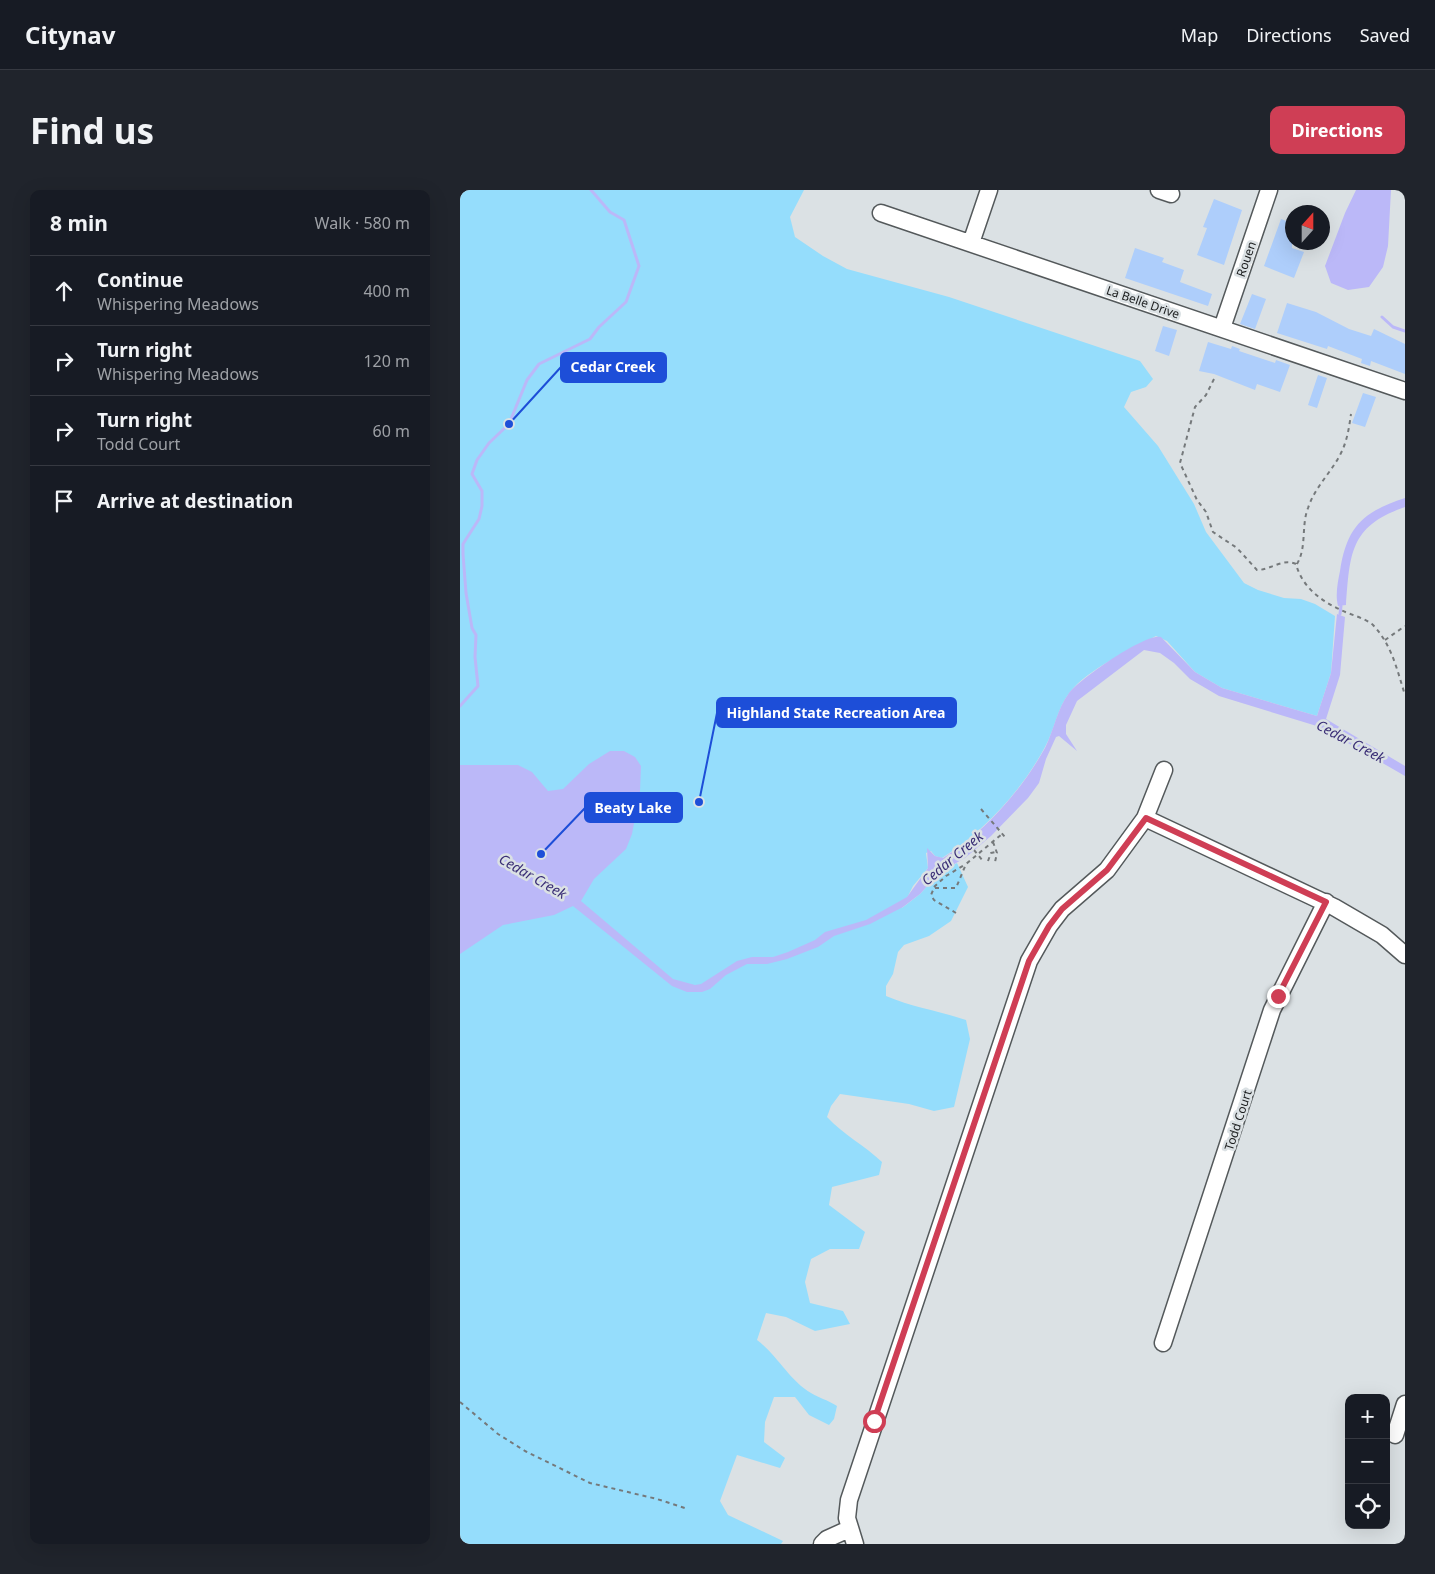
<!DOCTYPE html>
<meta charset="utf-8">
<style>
:root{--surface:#171b24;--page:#20242c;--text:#f1f3f6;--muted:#9ea1a6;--line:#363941;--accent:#cf3e55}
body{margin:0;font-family:"Noto Sans",sans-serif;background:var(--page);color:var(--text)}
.controls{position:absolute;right:15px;bottom:15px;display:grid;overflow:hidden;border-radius:10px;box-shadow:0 5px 20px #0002}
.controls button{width:45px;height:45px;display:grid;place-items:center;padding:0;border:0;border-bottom:1px solid var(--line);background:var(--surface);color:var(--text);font:25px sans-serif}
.compass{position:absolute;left:825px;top:15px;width:45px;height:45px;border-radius:50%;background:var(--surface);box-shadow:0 5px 20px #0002;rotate:21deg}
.stop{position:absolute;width:15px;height:15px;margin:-11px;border:4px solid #cf3e55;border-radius:50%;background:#fff}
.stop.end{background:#cf3e55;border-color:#fff;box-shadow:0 1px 5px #0008}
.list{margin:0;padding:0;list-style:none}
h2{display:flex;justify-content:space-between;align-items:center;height:65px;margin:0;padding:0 20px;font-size:21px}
h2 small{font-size:16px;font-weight:400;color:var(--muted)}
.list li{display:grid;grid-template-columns:32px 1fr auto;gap:15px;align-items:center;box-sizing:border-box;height:70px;padding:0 20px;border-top:1px solid var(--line)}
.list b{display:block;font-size:19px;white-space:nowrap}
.list p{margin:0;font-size:16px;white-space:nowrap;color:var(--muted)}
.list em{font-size:16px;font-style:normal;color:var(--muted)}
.icon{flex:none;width:28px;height:28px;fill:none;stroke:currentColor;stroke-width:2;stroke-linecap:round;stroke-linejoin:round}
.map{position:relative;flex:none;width:945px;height:1354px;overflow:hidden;border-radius:10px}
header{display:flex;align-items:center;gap:30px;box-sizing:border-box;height:70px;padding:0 25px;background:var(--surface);border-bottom:1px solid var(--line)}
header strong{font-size:24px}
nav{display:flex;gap:28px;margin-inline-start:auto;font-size:18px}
.intro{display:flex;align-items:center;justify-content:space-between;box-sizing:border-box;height:120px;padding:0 30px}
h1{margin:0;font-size:35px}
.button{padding:12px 22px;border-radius:10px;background:var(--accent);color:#fff;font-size:18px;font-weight:700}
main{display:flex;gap:30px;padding:0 30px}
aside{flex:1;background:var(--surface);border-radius:10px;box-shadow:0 5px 20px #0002}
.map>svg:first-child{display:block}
.green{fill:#95ddfc}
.water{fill:#bbb8f8}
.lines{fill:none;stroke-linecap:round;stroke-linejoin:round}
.stream{stroke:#bbb8f8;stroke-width:3}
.building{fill:#aecefb}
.minor-casing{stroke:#54595b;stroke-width:19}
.path{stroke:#75797b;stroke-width:2;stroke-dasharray:4 4;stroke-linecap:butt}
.minor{stroke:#fff;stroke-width:16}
.route{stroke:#cf3e55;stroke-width:6}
.labels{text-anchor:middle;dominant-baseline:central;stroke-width:5;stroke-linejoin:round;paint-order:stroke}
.street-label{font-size:12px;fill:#1a1c1d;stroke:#dbe1e4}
.water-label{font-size:14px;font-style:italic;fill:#3a2e76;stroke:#dbe1e4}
.leader{fill:none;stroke:#1d4ed8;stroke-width:2}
.callout-dot{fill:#1d4ed8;stroke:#dbe1e4;stroke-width:2}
.callout{fill:#1d4ed8;stroke:#1d4ed8;stroke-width:2}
.callout-label{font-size:14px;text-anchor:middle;font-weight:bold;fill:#fff}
</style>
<header>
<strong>Citynav</strong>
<nav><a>Map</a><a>Directions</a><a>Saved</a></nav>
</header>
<div class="intro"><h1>Find us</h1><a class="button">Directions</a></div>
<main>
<aside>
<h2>8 min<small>Walk · 580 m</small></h2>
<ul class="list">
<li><svg class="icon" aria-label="ahead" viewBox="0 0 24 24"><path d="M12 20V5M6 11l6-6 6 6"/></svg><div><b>Continue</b><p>Whispering Meadows</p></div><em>400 m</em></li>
<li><svg class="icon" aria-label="right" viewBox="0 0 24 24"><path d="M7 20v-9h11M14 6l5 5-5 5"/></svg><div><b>Turn right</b><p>Whispering Meadows</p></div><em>120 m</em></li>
<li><svg class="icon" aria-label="right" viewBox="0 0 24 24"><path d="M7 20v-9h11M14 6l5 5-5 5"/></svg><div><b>Turn right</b><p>Todd Court</p></div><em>60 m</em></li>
<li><svg class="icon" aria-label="arrive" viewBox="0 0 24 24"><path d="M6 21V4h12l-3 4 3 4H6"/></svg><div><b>Arrive at destination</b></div></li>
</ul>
</aside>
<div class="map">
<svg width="945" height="1354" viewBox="0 0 945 1354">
<rect width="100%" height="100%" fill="#dbe1e4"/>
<path class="green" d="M0 0H344L330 27 335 47 363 66 387 79 489 107 680 171 693 189 686 197 671 202 664 217 698 256 734 314 746 342 784 393 798 400 824 408 841 409 855 414 875 426 871 483 857 526 762 498 735 482 707 451 696 446C671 459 627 480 610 502 597 518 595 539 585 557 562 600 524 642 482 668L475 666 471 661 466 663 468 678 453 696 442 718 460 704 480 682 497 673 508 697 491 731 469 746 444 755 438 762 433 784 426 796V806C452 817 479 821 506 830L510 849 494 917 474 921 449 914 380 904 371 916 367 927C384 945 404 955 422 972L419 985 372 997 369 1015 405 1042 399 1059H370L351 1069 345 1092 350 1113 383 1121 390 1134 355 1141 326 1127 306 1123 297 1150C317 1165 330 1191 351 1203 359 1208 368 1210 377 1216L374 1229 369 1235 349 1225 335 1207H314L305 1232 304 1252 325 1268 320 1278 277 1265 260 1311 268 1325 323 1351 321 1354H0Z"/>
<path class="water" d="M896 0H931L928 56 923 77 909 97 888 100 871 93 865 76 885 23Z
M945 308V317C890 336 890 363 886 415L878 416C875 405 878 391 880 381 887 336 903 322 945 308Z
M877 424 885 427 880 485 866 529 945 576V586L860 537 759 506 730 489 714 473 700 463 684 460 617 511 606 535V544L617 561 599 546 596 547 586 569 579 593 568 608 531 646 505 668 480 682 460 704 443 717 410 734 374 746 358 757 327 769 307 774H287L266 785 250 799 242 802H227L212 796 113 716 94 725 43 735 0 764V575H58L72 582 88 601 103 599 129 574 150 561H164L175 567 181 576 180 601 172 644 166 659 134 689 121 711 213 789 235 795 241 794 277 771 292 767H313L328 762 355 750 365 742 406 730 440 711 447 707 468 678 467 658 475 666 483 668C525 642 561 601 585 558 594 540 597 519 609 503 620 489 685 443 701 447L735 482 762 498 857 526 871 483Z"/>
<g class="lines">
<path class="stream" d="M922 127 933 137 945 141
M880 424 881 416
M0 516 18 496 15 467 16 445 12 438 6 403 3 364V354L19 329 22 316V301L12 284 17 270 29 253 49 234 67 190 79 174 130 149 139 137 166 112 179 76 164 30 150 22 131 0"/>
</g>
<path class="building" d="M754 9 782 20 764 75 737 65 747 38 743 37Z
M821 29 832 33V58L844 62 834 88 804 76Z
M675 58 704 68 702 72 724 80 720 92 752 104 748 116 665 88Z
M792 104 806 109 795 139 780 134Z
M827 113 856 122 889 139 911 146 914 139 945 154V184L911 171 910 176 901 173 902 169 868 156 867 159 817 143Z
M703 136 717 140 709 166 695 161Z
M748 152 771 159 772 156 780 159 779 161 815 173 816 170 830 175 820 202 797 194 795 200 754 184 739 181Z
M858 185 867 188 857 218 848 215Z
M903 203 916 207 905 237 892 233Z"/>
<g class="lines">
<defs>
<path id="minor" d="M699 0 711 4
M421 23 945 201
M511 53 529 0
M762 138 809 0
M685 628 704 580
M703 1153 812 820 866 712
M935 1245 945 1214
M362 1354 367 1349 389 1339
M395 1354 387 1328 389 1310 569 771 589 736 602 719 647 680 685 628 874 717 922 745 945 765"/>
</defs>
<use href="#minor" class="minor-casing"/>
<path class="path" d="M754 189 746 205 735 217 720 273 737 310 746 322 753 342 777 358 797 380C811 380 822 368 836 374 842 397 861 411 881 420 891 425 905 428 913 435 932 455 937 480 945 505
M837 374C847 357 841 336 848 318 855 297 870 284 880 265 887 252 889 238 891 224
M925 450 945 436
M521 619 545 647
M533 652 537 663 535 672
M514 660 523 671
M528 671 531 663 536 662
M474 697 486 686 506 674
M496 723 474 710 471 705 474 698H496L506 674 542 644
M0 1212 38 1244 65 1261 130 1293 197 1309 228 1319"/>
<use href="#minor" class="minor"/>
</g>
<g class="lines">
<path class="route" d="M414 1231 569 771 589 736 602 719 647 680 686 628 866 712 818 806"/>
</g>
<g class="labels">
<g class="street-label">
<text transform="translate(786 69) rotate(-71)">Rouen</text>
<text transform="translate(683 112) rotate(19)">La Belle Drive</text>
<text transform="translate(778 930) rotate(-72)">Todd Court</text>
</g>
<g class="water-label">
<text transform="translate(891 551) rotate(28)">Cedar Creek</text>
<text transform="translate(492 668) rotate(-40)">Cedar Creek</text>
<text transform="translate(73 686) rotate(30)">Cedar Creek</text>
</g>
</g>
<path class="leader" d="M49 234L101 177M239 612L257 523M81 664L125 618"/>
<g class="callout-dot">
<circle cx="49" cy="234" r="5"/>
<circle cx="239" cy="612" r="5"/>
<circle cx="81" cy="664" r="5"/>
</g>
<g class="callout">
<rect x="101" y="163" width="105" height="29" rx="5"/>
<rect x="257" y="508" width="239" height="29" rx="5"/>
<rect x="125" y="603" width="97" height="29" rx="5"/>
</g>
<g class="callout-label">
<text x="153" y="182">Cedar Creek</text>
<text x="376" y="528">Highland State Recreation Area</text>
<text x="173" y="623">Beaty Lake</text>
</g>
</svg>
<div class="controls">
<button>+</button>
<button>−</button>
<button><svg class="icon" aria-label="locate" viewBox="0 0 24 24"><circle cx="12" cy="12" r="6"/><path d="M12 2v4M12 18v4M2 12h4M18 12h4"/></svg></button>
</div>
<svg class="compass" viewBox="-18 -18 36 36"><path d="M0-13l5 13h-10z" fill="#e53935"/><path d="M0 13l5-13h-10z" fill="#9ea1a6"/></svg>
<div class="stop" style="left:414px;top:1231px"></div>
<div class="stop end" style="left:818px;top:806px"></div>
</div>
</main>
